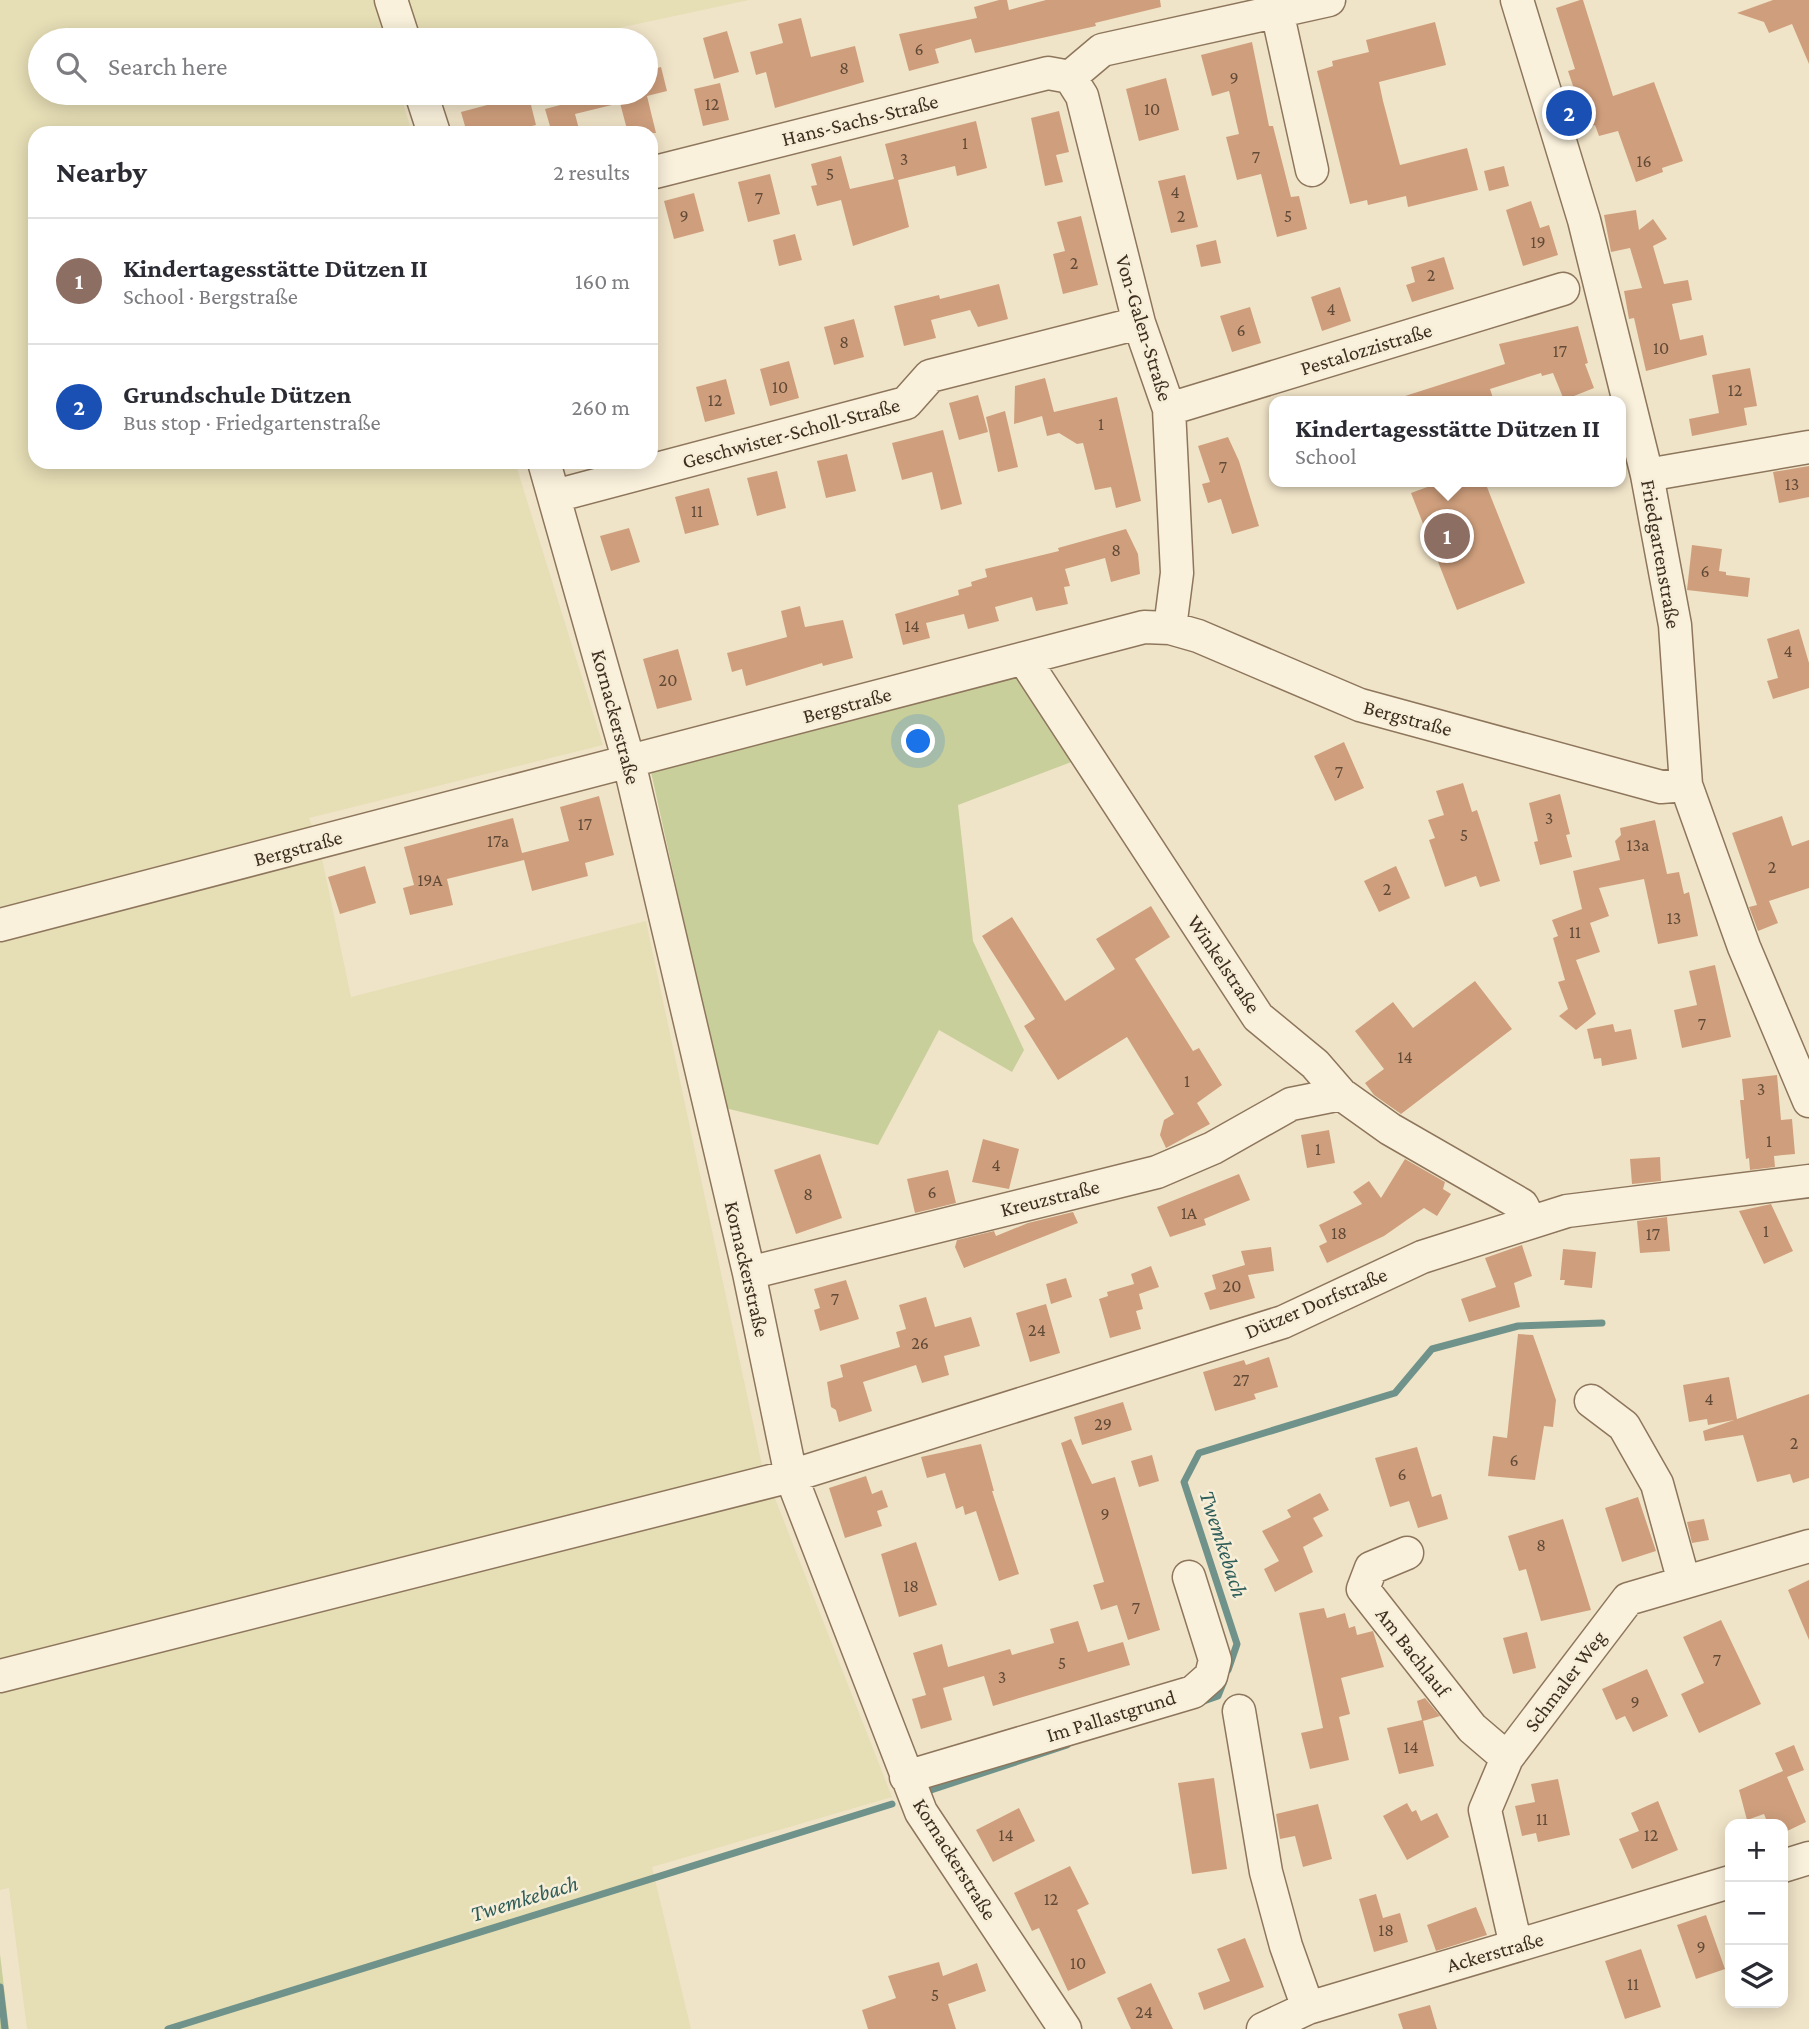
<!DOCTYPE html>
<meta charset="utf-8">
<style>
:root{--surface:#fff;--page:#f2f2f3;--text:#2b2b33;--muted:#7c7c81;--line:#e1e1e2;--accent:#9e2a2b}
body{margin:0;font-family:"Crimson Pro",serif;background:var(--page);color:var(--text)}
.controls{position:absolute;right:21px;bottom:21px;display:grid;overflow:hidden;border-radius:14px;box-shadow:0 4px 18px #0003}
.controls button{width:63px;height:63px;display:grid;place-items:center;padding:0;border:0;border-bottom:2px solid var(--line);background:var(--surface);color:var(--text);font:35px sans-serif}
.you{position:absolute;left:919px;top:742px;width:24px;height:24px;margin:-18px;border:5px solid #fff;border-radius:50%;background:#1a73e8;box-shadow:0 0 0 10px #1a73e833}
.badge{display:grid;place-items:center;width:46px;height:46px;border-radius:50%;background:var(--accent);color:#fff;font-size:23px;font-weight:700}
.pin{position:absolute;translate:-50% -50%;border:4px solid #fff;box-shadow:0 2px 7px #0006}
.popup{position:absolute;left:1269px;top:396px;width:357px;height:91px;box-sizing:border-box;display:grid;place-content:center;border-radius:14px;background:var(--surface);filter:drop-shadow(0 2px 5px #0005);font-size:23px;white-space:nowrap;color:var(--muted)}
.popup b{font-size:26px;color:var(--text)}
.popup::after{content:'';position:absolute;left:50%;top:100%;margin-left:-14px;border:14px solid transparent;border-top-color:var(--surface)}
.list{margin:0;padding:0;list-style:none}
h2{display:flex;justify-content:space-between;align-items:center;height:91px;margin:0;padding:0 28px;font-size:30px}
h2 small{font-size:23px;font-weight:400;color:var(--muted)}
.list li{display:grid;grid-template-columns:46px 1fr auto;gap:21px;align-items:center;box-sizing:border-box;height:126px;padding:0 28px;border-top:2px solid var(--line)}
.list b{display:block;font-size:26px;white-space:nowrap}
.list p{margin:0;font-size:23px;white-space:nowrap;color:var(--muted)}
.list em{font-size:23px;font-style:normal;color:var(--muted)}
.icon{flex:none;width:38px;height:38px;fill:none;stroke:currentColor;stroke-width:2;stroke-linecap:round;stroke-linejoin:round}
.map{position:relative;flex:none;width:1809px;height:2029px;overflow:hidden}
.search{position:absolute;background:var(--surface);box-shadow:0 4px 18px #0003;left:28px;top:28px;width:630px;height:77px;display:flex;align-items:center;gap:18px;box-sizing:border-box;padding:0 24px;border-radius:38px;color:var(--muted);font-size:26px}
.panel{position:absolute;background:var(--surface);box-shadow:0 4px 18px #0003;left:28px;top:126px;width:630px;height:343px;border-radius:21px}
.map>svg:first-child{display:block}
.farmland{fill:#e6deb5}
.green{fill:#c9cf9b}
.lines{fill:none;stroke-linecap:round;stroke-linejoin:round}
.stream{stroke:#6f938a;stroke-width:7}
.building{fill:#cf9f7d}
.minor-casing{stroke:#8d765c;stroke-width:35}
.minor{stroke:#faf1dc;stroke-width:32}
.labels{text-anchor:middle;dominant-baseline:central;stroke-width:5;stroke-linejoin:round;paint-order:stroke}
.number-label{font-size:18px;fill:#624a37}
.street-label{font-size:21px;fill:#3d2e20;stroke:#f7eed8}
.water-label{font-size:23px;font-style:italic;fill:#2f5d5a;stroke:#f7eed8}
</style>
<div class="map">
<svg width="1809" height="2029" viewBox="0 0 1809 2029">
<rect width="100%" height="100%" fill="#f0e4c8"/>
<path class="farmland" d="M0 0H749L563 40H40V93H400L412 133H35V462H515L603 745 309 818 319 844 351 997 646 921 762 1465 892 1797 652 1867 691 2029H27L9 1888 0 1890Z"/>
<path class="green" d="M1005 673 1018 678 1074 761 958 805 973 941 1024 1050 1012 1072 939 1030 878 1145 725 1108 651 772Z
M0 1954 9 2029H0Z"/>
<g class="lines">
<path class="stream" d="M1228 1670 1237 1644 1184 1482 1199 1453 1395 1393 1432 1349 1518 1326 1602 1323
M1201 1702 1218 1696 1224 1681
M931 1790 1067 1745
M0 1987 5 2029
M168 2029 892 1804"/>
</g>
<path class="building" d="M999 0H1007L1009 10 1046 0H1160L1161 7 1095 23 1096 26 975 53 971 39 935 49 939 63 909 71 899 34 977 18 974 7Z
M1580 0H1583L1613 96 1654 82 1683 161 1662 168 1663 172 1636 182 1618 131 1599 136 1595 125 1587 127 1568 71 1575 69 1556 8Z
M1773 0H1809V64L1792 24 1769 33 1764 22 1737 13Z
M801 18 811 57 855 46 864 82 775 108 766 72 756 75 750 52 783 43 778 24Z
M1435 22 1446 65 1379 82 1383 101 1400 165 1467 148 1478 190 1408 207 1406 196 1368 205 1367 200 1350 204 1317 71 1333 66 1332 61 1369 52 1366 40Z
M727 31 739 72 714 79 703 38Z
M1252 42 1269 126H1273L1291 197 1299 196 1307 229 1277 237 1261 174 1237 180 1226 137 1239 134 1229 91 1212 96 1201 55Z
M661 67 667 91 647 96 656 133H628L620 103 575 114 580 133H552L545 109 568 103 566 93H646V71Z
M1166 78 1179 130 1139 141 1126 89Z
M720 83 729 120 703 126 694 89Z
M505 93H528L536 125 504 133H467L461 112 491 104 489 97Z
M1059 111 1069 152 1056 155 1063 182 1045 186 1031 118Z
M976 121 987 168 957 176 955 166 898 180 909 227 853 246 841 200 817 206 811 186 817 185 811 164 841 156 850 189 894 179 885 144Z
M1504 166 1509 186 1489 191 1484 171Z
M770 174 780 214 748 222 738 182Z
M1185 175 1198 227 1171 233 1158 181Z
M694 193 704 231 674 239 664 201Z
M1531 201 1540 228 1549 225 1558 255 1523 266 1506 210Z
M1636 210 1639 230 1653 219 1667 239 1653 246 1664 284 1688 280 1692 300 1672 304 1680 340 1703 335 1707 355 1646 371 1634 318 1629 319 1624 291 1642 288 1630 248 1611 252 1604 215Z
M1081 216 1098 285 1063 294 1053 254 1065 251 1057 222Z
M795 234 802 260 779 266 773 240Z
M1216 240 1221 263 1201 267 1196 245Z
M1444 257 1454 289 1412 302 1406 285 1415 282 1411 267Z
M999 284 1008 319 978 327 970 310 931 320 936 338 904 346 894 306 939 295 940 299Z
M1340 287 1351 321 1322 331 1311 297Z
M1250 307 1261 343 1232 352 1220 316Z
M854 319 864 357 834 365 824 327Z
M1578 326 1588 363 1585 364 1594 388 1564 400 1553 373 1542 376 1541 373 1490 389 1494 401H1402V397L1505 364 1499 344Z
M789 361 799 398 770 406 760 369Z
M1750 368 1757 406 1744 408 1747 425 1692 436 1689 419 1719 413 1712 375Z
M1045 378 1054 412 1117 397 1141 501 1116 508 1111 487 1095 490 1083 443 1077 444 1059 433 1047 436 1042 416 1014 424 1015 386Z
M726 379 735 414 705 422 696 387Z
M978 395 988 432 959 440 949 403Z
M1005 411 1018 467 998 472 986 417Z
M943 430 962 504 941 510 932 472 902 480 892 443Z
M1228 437 1239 461 1259 526 1232 534 1221 499 1208 503 1202 484 1210 482 1198 446Z
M847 454 856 491 826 498 817 461Z
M1809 466V497L1779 503 1773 472Z
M777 471 786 508 757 516 747 478Z
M1441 482H1485L1525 583 1457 610 1411 493Z
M709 488 719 525 685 534 675 497Z
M629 528 640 562 611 571 600 536Z
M1126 529 1138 554 1140 574 1111 582 1105 558 1065 569 1070 586 1064 587 1068 604 1036 611 1032 597 995 607 999 621 968 629 964 614 926 623 930 638 903 645 895 614 959 595 958 590 972 586 971 582 987 577 985 569 1059 551 1058 548Z
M1692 545 1722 549 1719 571 1726 572V575L1750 578 1748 597 1687 590Z
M800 606 805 627 843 620 853 658 823 666 822 663 746 686 742 669 732 672 727 653 787 637 781 611Z
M1799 629 1809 663V688L1773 699 1767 681 1778 678 1767 639Z
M678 649 692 700 657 709 643 659Z
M1344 742 1364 788 1335 801 1314 756Z
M1463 783 1472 812 1477 810 1500 881 1480 887 1476 876 1445 887 1429 840 1435 838 1428 820 1444 815 1436 791Z
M1560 794 1570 834 1566 835 1572 857 1540 865 1534 842 1538 841 1529 803Z
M599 796 614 855 585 863 588 876 532 891 524 860 447 879 453 905 410 915 403 888 414 885 404 847 513 818 522 853 569 841 560 807Z
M1782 816 1792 846 1809 840V888L1769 901 1778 923 1758 931 1749 907 1757 905 1732 833Z
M1655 820 1667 874 1679 872 1684 894 1689 892 1698 936 1658 944 1644 879 1599 888 1609 916 1590 923 1600 952 1576 960 1596 1014 1576 1030 1559 1016 1568 1009 1558 982 1565 980 1553 938 1558 936 1552 920 1582 909 1573 871 1620 860 1615 841 1621 835 1620 828Z
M365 866 376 903 340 914 328 877Z
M1396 866 1410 898 1379 912 1364 881Z
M1151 906 1170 937 1135 959 1193 1051 1199 1048 1222 1085 1197 1103 1210 1124 1166 1148 1160 1135 1164 1120 1174 1114 1127 1037 1058 1080 1024 1026 1035 1019 982 936 1012 917 1065 1001 1115 969 1096 939Z
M1715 965 1731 1037 1682 1048 1674 1010 1697 1005 1689 971Z
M1475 981 1512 1029 1401 1114 1374 1095 1365 1083 1384 1069 1355 1031 1393 1002 1413 1028Z
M1613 1024 1615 1032 1631 1029 1637 1059 1602 1066 1601 1058 1594 1059 1587 1029Z
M1777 1075 1781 1120 1792 1119 1795 1154 1774 1156 1775 1167 1750 1170 1749 1158 1746 1159 1740 1100H1744L1742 1079Z
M1329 1130 1335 1163 1307 1168 1301 1135Z
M983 1139 1019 1149 1009 1189 972 1182Z
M820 1154 842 1218 796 1234 774 1170Z
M1660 1157 1661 1181 1632 1184 1630 1159Z
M1405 1159 1445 1182 1443 1189 1451 1194 1437 1216 1424 1208 1384 1236 1327 1263 1319 1246 1327 1242 1319 1225 1362 1204 1353 1192 1369 1181 1381 1198Z
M948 1170 956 1203 915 1213 907 1179Z
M1239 1174 1250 1200 1204 1219 1206 1225 1170 1237 1157 1207Z
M1771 1204 1793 1251 1764 1264 1739 1211Z
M1073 1212 1078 1223 964 1268 955 1247 957 1240 994 1231 996 1236 1028 1223Z
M1667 1217 1670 1251 1640 1253 1637 1221Z
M1522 1245 1532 1276 1514 1283 1520 1307 1469 1322 1461 1299 1496 1287 1485 1258Z
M1271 1247 1274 1271 1248 1275 1255 1298 1210 1310 1204 1293 1216 1289 1212 1275 1245 1265 1241 1251Z
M1563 1249 1596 1252 1592 1288 1564 1285 1565 1280H1560Z
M1151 1266 1159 1287 1139 1294 1143 1309 1136 1311 1141 1329 1110 1338 1099 1299 1108 1296 1107 1292 1134 1284 1131 1274Z
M1066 1278 1072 1297 1051 1304 1046 1284Z
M846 1280 859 1319 820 1331 814 1310 820 1308 814 1289Z
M926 1297 935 1327 971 1317 980 1346 944 1356 949 1375 922 1383 916 1365 863 1382 872 1411 839 1422 836 1410 831 1407 827 1382 843 1377 840 1365 900 1347 896 1332 906 1329 899 1305Z
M1046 1304 1060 1353 1030 1362 1016 1313Z
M1518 1334 1533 1335 1556 1400 1553 1427 1544 1426 1535 1480 1488 1476 1493 1436 1507 1438Z
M1269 1357 1278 1387 1254 1394 1256 1399 1215 1411 1203 1372 1244 1360 1246 1365Z
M1729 1377 1737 1419 1809 1394V1478L1793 1483 1790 1474 1757 1482 1743 1435 1705 1441 1703 1431 1734 1420 1708 1425 1707 1419 1689 1422 1683 1385Z
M1123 1402 1132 1430 1082 1445 1074 1417Z
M1071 1439 1092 1484 1115 1477 1160 1630 1128 1640 1117 1605 1101 1610 1093 1585 1104 1582 1061 1443Z
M981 1444 994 1491H992L1019 1574 999 1581 976 1511 965 1515 963 1506 956 1509 945 1473 927 1478 921 1457Z
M1417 1447 1432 1497 1441 1494 1448 1519 1418 1528 1409 1501 1390 1507 1375 1458Z
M1152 1455 1159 1481 1139 1487 1131 1461Z
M866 1476 872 1494 882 1490 888 1507 877 1511 882 1526 845 1538 829 1488Z
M1320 1493 1329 1510 1313 1518 1323 1536 1303 1547 1313 1572 1275 1592 1264 1569 1279 1561 1262 1531 1291 1517 1287 1510Z
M1638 1497 1656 1551 1622 1562 1605 1508Z
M1563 1519 1591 1610 1541 1621 1526 1569 1519 1571 1508 1536Z
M1704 1519 1709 1540 1692 1543 1687 1522Z
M916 1542 937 1605 899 1617 881 1554Z
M1809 1580V1640L1788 1590Z
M1324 1608 1327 1618 1345 1613 1349 1628 1355 1626 1357 1635 1373 1631 1384 1667 1341 1678 1350 1714 1339 1717 1349 1760 1310 1769 1301 1733 1323 1728 1299 1613Z
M1721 1620 1761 1704 1699 1733 1681 1694 1704 1683 1683 1637Z
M1078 1621 1088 1652 1123 1642 1130 1665 993 1706 984 1676 943 1688 952 1720 921 1729 912 1699 926 1695 913 1653 942 1644 948 1667 1010 1649 1012 1655 1054 1643 1050 1629Z
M1527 1632 1536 1668 1513 1674 1503 1638Z
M1647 1669 1668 1716 1633 1732 1625 1716 1616 1720 1602 1689Z
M1425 1698 1440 1716 1423 1721 1434 1766 1399 1774 1387 1728 1422 1720 1417 1701Z
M1794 1745 1804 1770 1787 1777 1806 1822 1783 1833V1824H1768L1764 1814 1747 1820 1739 1790 1783 1771 1775 1753Z
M1214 1778 1227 1869 1192 1874 1178 1783Z
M1558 1779 1570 1835 1538 1842 1536 1833 1522 1836 1515 1806 1535 1802 1531 1784Z
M1658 1801 1678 1850 1632 1869 1619 1839 1639 1831 1631 1813Z
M1407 1803 1412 1812 1416 1810 1421 1821 1437 1813 1449 1837 1407 1860 1383 1816Z
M1318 1804 1332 1859 1303 1867 1295 1836 1280 1839 1276 1814Z
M1019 1808 1035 1841 993 1862 976 1830Z
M1070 1866 1089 1904 1077 1910 1106 1973 1068 1991 1039 1928 1032 1931 1014 1893Z
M1376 1894 1383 1918 1400 1913 1408 1942 1374 1952 1359 1899Z
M1476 1907 1487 1935 1436 1951 1427 1925Z
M1706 1915 1725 1969 1696 1979 1677 1925Z
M1245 1938 1264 1987 1204 2010 1198 1993 1230 1981 1217 1949Z
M1641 1949 1661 2007 1625 2019 1605 1961Z
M939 1962 943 1976 977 1963 986 1991 948 2004 956 2029H868L862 2010 896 1998 888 1976Z
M1151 1983 1173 2029H1131L1117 1998Z
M1430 2005 1437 2029H1403L1398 2014Z"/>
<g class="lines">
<defs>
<path id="minor" d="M391 0 404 40
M1517 0 1584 220 1647 475 1675 625 1686 785 1744 947 1809 1101
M1277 11 1312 170
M1070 77 1082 96 1139 323 1169 409 1177 573 1170 628
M1070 77 1102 50 1329 0
M421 93 434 133
M651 173 1048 73 1070 77
M1169 409 1563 289
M544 462 629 762 749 1273 791 1476 921 1812 1065 2029
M1647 475 1809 447
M555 496 906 403 930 376 1139 323
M1024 659 1258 1017 1315 1064 1341 1094 1390 1129 1522 1205 1530 1221
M0 925 1144 627 1170 628 1198 636 1360 705 1661 787 1686 785
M749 1273 1157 1172 1213 1148 1291 1104 1341 1094
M1591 1401 1624 1426 1657 1484 1684 1582
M1407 1553 1371 1568 1363 1589 1472 1728 1507 1758
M0 1676 791 1476 1283 1322 1422 1257 1567 1211 1809 1181
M1239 1711 1266 1872 1286 1946 1308 2008
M906 1777 1193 1692 1211 1676 1215 1660 1189 1577
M1783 1866 1809 1858
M1516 1946 1485 1810 1507 1758 1628 1599 1809 1546
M1263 2029 1308 2008 1730 1882"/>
</defs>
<use href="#minor" class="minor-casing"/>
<use href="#minor" class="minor"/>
</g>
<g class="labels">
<g class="number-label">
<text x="919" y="49">6</text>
<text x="844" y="68">8</text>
<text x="1234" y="78">9</text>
<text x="712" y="104">12</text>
<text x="1152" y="109">10</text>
<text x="965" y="143">1</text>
<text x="1256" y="157">7</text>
<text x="904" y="159">3</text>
<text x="1644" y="161">16</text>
<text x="830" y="174">5</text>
<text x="1175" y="192">4</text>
<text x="759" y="198">7</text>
<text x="684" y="216">9</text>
<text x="1181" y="216">2</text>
<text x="1288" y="216">5</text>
<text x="1538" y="242">19</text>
<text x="1074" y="263">2</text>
<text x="1431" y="275">2</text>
<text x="1331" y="309">4</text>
<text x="1241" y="330">6</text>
<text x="844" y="342">8</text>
<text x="1661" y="348">10</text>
<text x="1560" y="351">17</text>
<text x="780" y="387">10</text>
<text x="1735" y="390">12</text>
<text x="715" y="400">12</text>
<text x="1101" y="424">1</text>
<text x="1223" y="467">7</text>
<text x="1792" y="484">13</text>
<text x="697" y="511">11</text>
<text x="1116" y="550">8</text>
<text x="1705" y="571">6</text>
<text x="912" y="626">14</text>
<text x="1788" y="651">4</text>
<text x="668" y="680">20</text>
<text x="1339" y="772">7</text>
<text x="1549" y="818">3</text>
<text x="585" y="824">17</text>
<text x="1464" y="835">5</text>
<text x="498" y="841">17a</text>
<text x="1638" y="845">13a</text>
<text x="1772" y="867">2</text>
<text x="430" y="880">19A</text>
<text x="1387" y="889">2</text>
<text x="1674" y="918">13</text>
<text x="1575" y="932">11</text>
<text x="1702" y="1024">7</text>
<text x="1405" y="1057">14</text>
<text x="1187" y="1081">1</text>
<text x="1761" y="1089">3</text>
<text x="1769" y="1141">1</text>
<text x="1318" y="1149">1</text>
<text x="996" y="1165">4</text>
<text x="932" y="1192">6</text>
<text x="808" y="1194">8</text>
<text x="1189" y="1213">1A</text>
<text x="1766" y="1231">1</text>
<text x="1339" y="1233">18</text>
<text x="1653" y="1234">17</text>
<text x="1232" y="1286">20</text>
<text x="835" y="1299">7</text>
<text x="1037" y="1330">24</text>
<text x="920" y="1343">26</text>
<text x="1241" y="1380">27</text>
<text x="1709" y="1399">4</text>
<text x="1103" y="1424">29</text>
<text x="1794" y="1443">2</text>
<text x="1514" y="1460">6</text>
<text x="1402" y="1474">6</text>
<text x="1105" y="1514">9</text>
<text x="1541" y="1545">8</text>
<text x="911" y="1586">18</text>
<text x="1136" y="1608">7</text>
<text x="1717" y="1660">7</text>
<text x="1062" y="1663">5</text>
<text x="1002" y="1677">3</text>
<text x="1635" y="1702">9</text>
<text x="1411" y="1747">14</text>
<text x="1542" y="1819">11</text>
<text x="1006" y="1835">14</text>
<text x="1651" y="1835">12</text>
<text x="1051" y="1899">12</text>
<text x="1386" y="1930">18</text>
<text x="1701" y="1947">9</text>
<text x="1078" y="1963">10</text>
<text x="1633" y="1984">11</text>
<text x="935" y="1995">5</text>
<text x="1144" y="2012">24</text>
</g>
<g class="street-label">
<text transform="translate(860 120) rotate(-14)">Hans-Sachs-Straße</text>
<text transform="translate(1144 328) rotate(73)">Von-Galen-Straße</text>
<text transform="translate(1366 349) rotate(-17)">Pestalozzistraße</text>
<text transform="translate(791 433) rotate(-15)">Geschwister-Scholl-Straße</text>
<text transform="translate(1661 554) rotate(80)">Friedgartenstraße</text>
<text transform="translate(847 705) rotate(-15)">Bergstraße</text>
<text transform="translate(616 717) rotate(75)">Kornackerstraße</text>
<text transform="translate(1408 718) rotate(15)">Bergstraße</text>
<text transform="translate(298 848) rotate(-15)">Bergstraße</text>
<text transform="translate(1224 964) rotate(56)">Winkelstraße</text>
<text transform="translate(1050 1198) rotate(-14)">Kreuzstraße</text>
<text transform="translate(747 1269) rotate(77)">Kornackerstraße</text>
<text transform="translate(1316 1303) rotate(-23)">Dützer Dorfstraße</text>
<text transform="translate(1413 1652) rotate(52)">Am Bachlauf</text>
<text transform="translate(1565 1681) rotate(-53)">Schmaler Weg</text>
<text transform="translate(1111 1716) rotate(-17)">Im Pallastgrund</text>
<text transform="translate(955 1859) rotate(58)">Kornackerstraße</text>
<text transform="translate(1495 1952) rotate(-16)">Ackerstraße</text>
</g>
<g class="water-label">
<text transform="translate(1224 1544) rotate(72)">Twemkebach</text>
<text transform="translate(524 1898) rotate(-17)">Twemkebach</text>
</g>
</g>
</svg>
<div class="controls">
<button>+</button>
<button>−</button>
<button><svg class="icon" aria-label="layers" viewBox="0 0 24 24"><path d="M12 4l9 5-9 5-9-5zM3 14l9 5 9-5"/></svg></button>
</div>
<div class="you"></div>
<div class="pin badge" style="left:1447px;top:536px;background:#8d6e63">1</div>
<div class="popup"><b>Kindertagesstätte Dützen II</b>School</div>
<div class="pin badge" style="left:1569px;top:113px;background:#1a4fb4">2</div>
<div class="search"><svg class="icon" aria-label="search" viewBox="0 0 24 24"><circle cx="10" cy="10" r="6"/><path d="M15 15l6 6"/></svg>Search here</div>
<section class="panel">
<h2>Nearby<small>2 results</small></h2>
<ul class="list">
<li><span class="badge" style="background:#8d6e63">1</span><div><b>Kindertagesstätte Dützen II</b><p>School · Bergstraße</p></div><em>160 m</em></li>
<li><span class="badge" style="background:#1a4fb4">2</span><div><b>Grundschule Dützen</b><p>Bus stop · Friedgartenstraße</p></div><em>260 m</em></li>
</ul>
</section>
</div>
